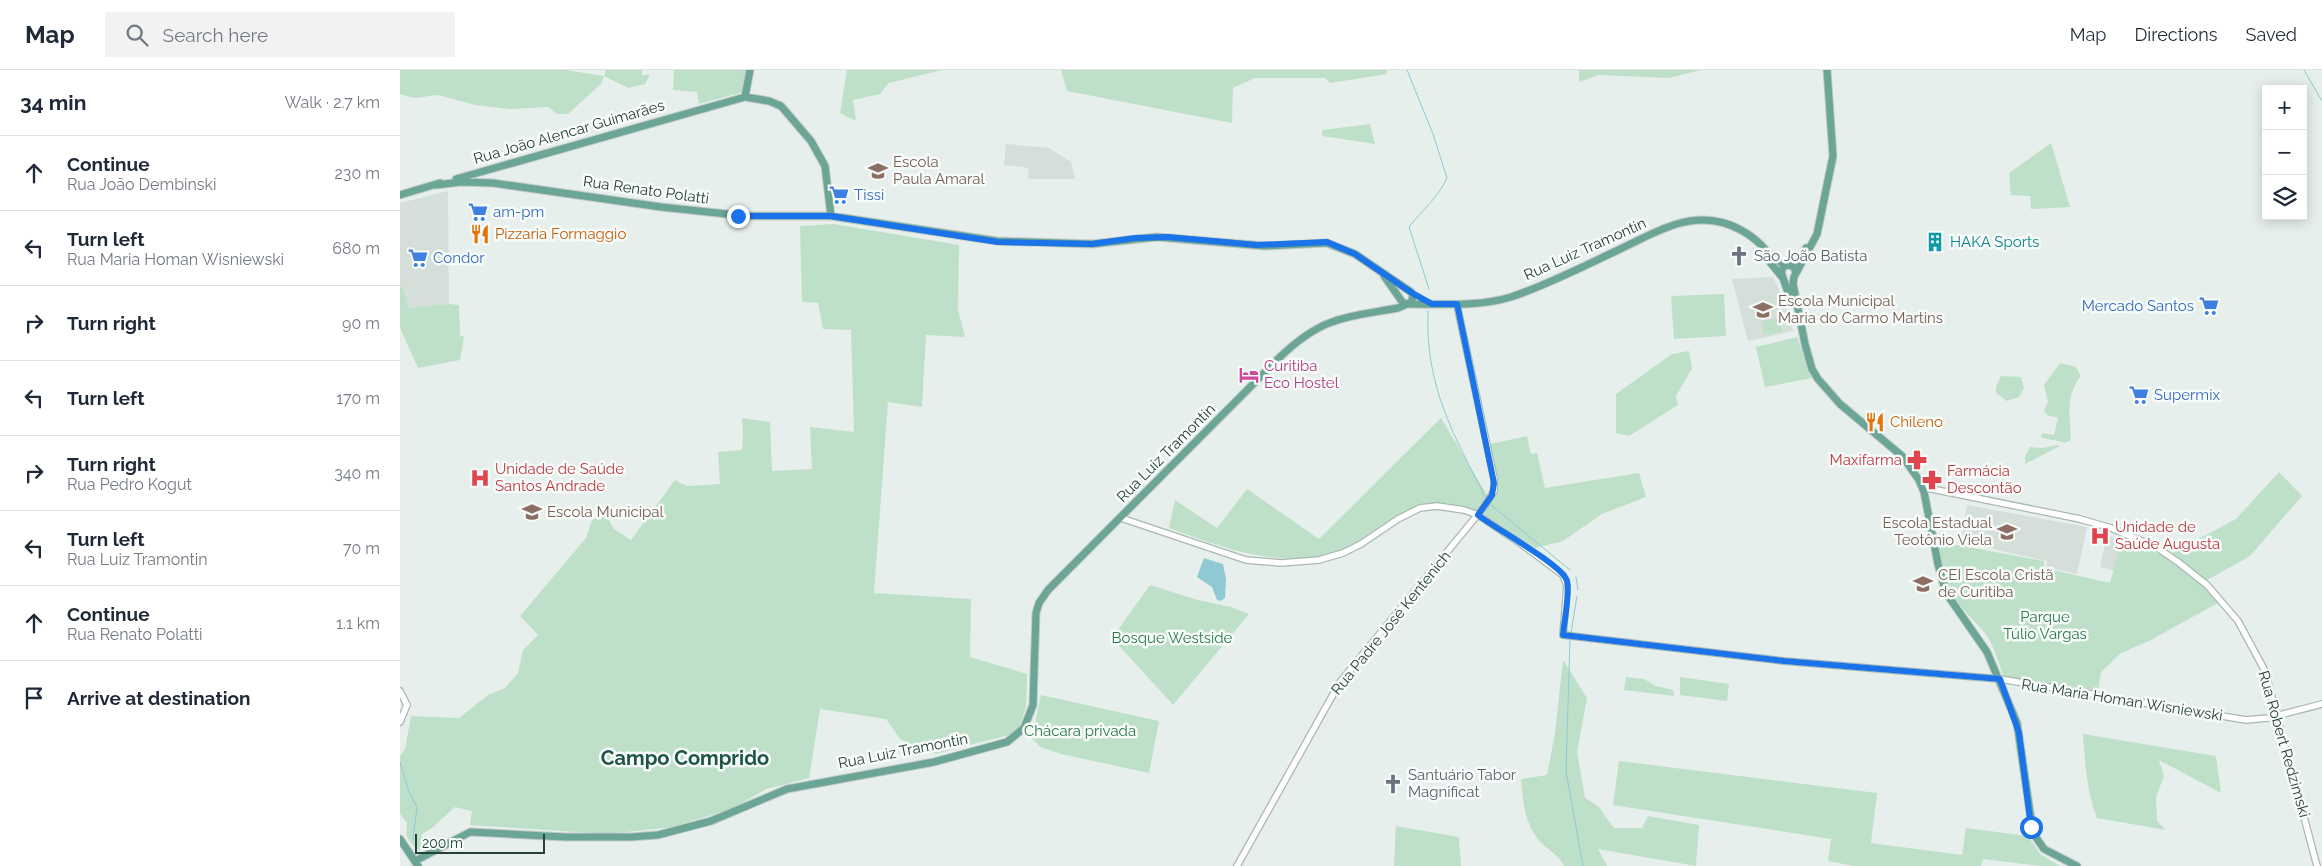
<!DOCTYPE html>
<meta charset="utf-8">
<style>
:root{--surface:#fff;--page:#f2f2f3;--text:#1f2937;--muted:#747a83;--line:#e0e1e3}
body{margin:0;font-family:Raleway,sans-serif;background:var(--page);color:var(--text)}
.controls{position:absolute;right:15px;top:15px;display:grid;overflow:hidden;border-radius:0px;box-shadow:0 2px 12px #0003}
.controls button{width:45px;height:45px;display:grid;place-items:center;padding:0;border:0;border-bottom:1px solid var(--line);background:var(--surface);color:var(--text);font:25px sans-serif}
.scale{position:absolute;left:15px;bottom:12px;width:130px;box-sizing:border-box;padding-left:5px;border:2px solid #24423a;border-top:0;font-size:14px;line-height:18px;white-space:nowrap;color:#24423a;-webkit-text-stroke:4px #f7fbf9;paint-order:stroke}
.stop{position:absolute;width:15px;height:15px;margin:-11px;border:4px solid #1a73e8;border-radius:50%;background:#fff}
.stop.end{background:#1a73e8;border-color:#fff;box-shadow:0 1px 5px #0008}
.list{margin:0;padding:0;list-style:none}
h2{display:flex;justify-content:space-between;align-items:center;height:65px;margin:0;padding:0 20px;font-size:21px}
h2 small{font-size:16px;font-weight:400;color:var(--muted)}
.list li{display:grid;grid-template-columns:32px 1fr auto;gap:15px;align-items:center;box-sizing:border-box;height:75px;padding:0 20px;border-top:1px solid var(--line)}
.list b{display:block;font-size:19px;white-space:nowrap}
.list p{margin:0;font-size:16px;white-space:nowrap;color:var(--muted)}
.list em{font-size:16px;font-style:normal;color:var(--muted)}
.icon{flex:none;width:28px;height:28px;fill:none;stroke:currentColor;stroke-width:2;stroke-linecap:round;stroke-linejoin:round}
.map{position:relative;flex:none;width:1922px;height:796px;overflow:hidden}
header{display:flex;align-items:center;gap:30px;box-sizing:border-box;height:70px;padding:0 25px;background:var(--surface);border-bottom:1px solid var(--line)}
header strong{font-size:24px}
nav{display:flex;gap:28px;margin-inline-start:auto;font-size:18px}
.search{width:350px;height:45px;background:var(--page);display:flex;align-items:center;gap:12px;box-sizing:border-box;padding:0 18px;border-radius:0px;color:var(--muted);font-size:19px}
main{display:flex}
aside{flex:1;background:var(--surface)}
.map>svg:first-child{display:block}
.built{fill:#d4dfda}
.green{fill:#bfe0c8}
.water{fill:#8ec9d4}
.lines{fill:none;stroke-linecap:round;stroke-linejoin:round}
.stream{stroke:#8ec9d4;stroke-width:1}
.minor-casing{stroke:#a8b8b2;stroke-width:8}
.major-casing{stroke:#c2cac8;stroke-width:9}
.minor{stroke:#fff;stroke-width:5.5}
.major{stroke:#6aa596;stroke-width:7}
.route{stroke:#1a73e8;stroke-width:6}
.labels{text-anchor:middle;dominant-baseline:central;stroke-width:5;stroke-linejoin:round;paint-order:stroke}
.street-label{font-size:15px;fill:#24423a;stroke:#f7fbf9}
.education-label{font-size:15px;fill:#785e54;stroke:#f7fbf9;text-anchor:start}
.shop-label{font-size:15px;fill:#366cbe;stroke:#f7fbf9;text-anchor:start}
.food-label{font-size:15px;fill:#c56008;stroke:#f7fbf9;text-anchor:start}
.culture-label{font-size:15px;fill:#0d838f;stroke:#f7fbf9;text-anchor:start}
.worship-label{font-size:15px;fill:#5b616d;stroke:#f7fbf9;text-anchor:start}
.hotel-label{font-size:15px;fill:#b23c85;stroke:#f7fbf9;text-anchor:start}
.health-label{font-size:15px;fill:#be3a42;stroke:#f7fbf9;text-anchor:start}
.park-label{font-size:15px;fill:#2d7a4b;stroke:#f7fbf9}
.district-label{font-size:20px;font-weight:bold;fill:#1f5548;stroke:#f7fbf9}
</style>
<header>
<strong>Map</strong>
<div class="search"><svg class="icon" aria-label="search" viewBox="0 0 24 24"><circle cx="10" cy="10" r="6"/><path d="M15 15l6 6"/></svg>Search here</div>
<nav><a>Map</a><a>Directions</a><a>Saved</a></nav>
</header>
<main>
<aside>
<h2>34 min<small>Walk · 2.7 km</small></h2>
<ul class="list">
<li><svg class="icon" aria-label="ahead" viewBox="0 0 24 24"><path d="M12 20V5M6 11l6-6 6 6"/></svg><div><b>Continue</b><p>Rua João Dembinski</p></div><em>230 m</em></li>
<li><svg class="icon" aria-label="left" viewBox="0 0 24 24"><path d="M17 20v-9H6M10 6l-5 5 5 5"/></svg><div><b>Turn left</b><p>Rua Maria Homan Wisniewski</p></div><em>680 m</em></li>
<li><svg class="icon" aria-label="right" viewBox="0 0 24 24"><path d="M7 20v-9h11M14 6l5 5-5 5"/></svg><div><b>Turn right</b></div><em>90 m</em></li>
<li><svg class="icon" aria-label="left" viewBox="0 0 24 24"><path d="M17 20v-9H6M10 6l-5 5 5 5"/></svg><div><b>Turn left</b></div><em>170 m</em></li>
<li><svg class="icon" aria-label="right" viewBox="0 0 24 24"><path d="M7 20v-9h11M14 6l5 5-5 5"/></svg><div><b>Turn right</b><p>Rua Pedro Kogut</p></div><em>340 m</em></li>
<li><svg class="icon" aria-label="left" viewBox="0 0 24 24"><path d="M17 20v-9H6M10 6l-5 5 5 5"/></svg><div><b>Turn left</b><p>Rua Luiz Tramontin</p></div><em>70 m</em></li>
<li><svg class="icon" aria-label="ahead" viewBox="0 0 24 24"><path d="M12 20V5M6 11l6-6 6 6"/></svg><div><b>Continue</b><p>Rua Renato Polatti</p></div><em>1.1 km</em></li>
<li><svg class="icon" aria-label="arrive" viewBox="0 0 24 24"><path d="M6 21V4h12l-3 4 3 4H6"/></svg><div><b>Arrive at destination</b></div></li>
</ul>
</aside>
<div class="map">
<svg width="1922" height="796" viewBox="0 0 1922 796">
<rect width="100%" height="100%" fill="#e6efeb"/>
<path class="built" d="M606 74 649 78 671 92 675 109H628L629 98 604 95Z
M48 121 49 234 9 238 3 218 0 216V133Z
M1373 207 1384 230 1393 261 1348 271 1332 209Z
M1567 435 1687 457 1677 504 1646 497 1647 491 1561 472Z
M1707 466 1722 469 1715 501 1700 497Z"/>
<path class="green" d="M0 0H165L204 6 206 0H242V5H250L245 14 228 18 204 6 201 14 168 44H157L148 37 111 39 75 35 38 25 14 28 0 24Z
M274 0H347L343 22 299 34 297 22 273 20Z
M447 0H542L489 13 480 24 453 30 456 51 440 43Z
M661 0H987V4L930 13 925 8H855L833 18 832 53 667 21Z
M1179 0H1301L1269 8 1199 5 1179 12Z
M970 54 975 74 922 66V60Z
M1651 73 1670 137 1631 139 1630 126 1611 125 1609 103Z
M434 154 559 175 558 240 565 267 526 265 522 337 488 332 474 523 571 529 570 587 627 604 626 636 620 656 609 665 535 684 500 669 486 649 420 639 409 708 366 719 331 739 273 757 208 764 70 755 72 741 55 737 32 758 22 764 20 781C8 772 5 768 7 753L0 744V686L5 679 11 646 59 648 88 625 105 618 118 603 123 580 138 565 120 546 186 468 192 450 204 442 214 459 231 470 275 410 287 416 320 414 318 382 342 380 343 366 342 348 370 352 372 401 412 399 410 357 454 362 451 260 423 259 418 233 402 232 400 156Z
M0 216 3 218 9 238 49 234 59 235 60 265 64 267 60 290 18 298 0 258Z
M1324 224 1326 266 1274 269 1271 226Z
M1380 249 1382 262 1364 265 1362 251Z
M1397 267 1412 308 1365 317 1356 277Z
M1289 281 1292 298 1276 326 1278 335 1229 366 1216 363V324L1272 284Z
M1660 293 1676 297 1681 306C1665 325 1670 347 1671 370L1665 373C1656 369 1649 371 1641 367L1642 363 1654 365 1658 348 1647 345 1644 340 1648 332 1644 315Z
M1601 306 1621 307 1624 318 1619 327 1607 331 1596 323V317Z
M1041 348 1087 425 1076 441C1005 411 984 474 922 486 868 496 820 476 769 458L775 430 817 458 847 419 919 469Z
M1127 366 1131 384 1137 383 1145 418 1239 403 1246 427 1202 444 1163 471 1135 478 1084 444 1094 427 1098 418 1090 374Z
M1657 375 1660 376 1625 394V387L1630 377 1643 378Z
M1879 402 1902 426 1850 486 1807 510 1772 483 1836 449Z
M1722 469 1764 486 1800 513 1818 533 1749 571 1721 583 1701 602 1698 622 1603 606C1601 596 1591 570 1585 563 1576 552 1565 543 1557 531 1547 516 1540 495 1538 477L1558 475 1644 491V498L1710 513Z
M750 515 798 530 831 537 849 544 773 635 712 568Z
M1163 590 1187 628 1177 682 1185 728 1198 736 1214 758H1242L1248 746 1299 755 1296 796 1198 779 1207 796H1164C1156 781 1146 780 1137 768 1124 750 1123 731 1121 709L1147 705 1155 663Z
M1226 607 1244 609 1256 616 1273 620 1274 626 1224 620Z
M1280 607 1329 614 1327 631 1280 625Z
M641 625 759 651 749 703 661 684 640 677 632 668Z
M1683 664 1816 686 1821 723 1759 690 1764 706 1756 727 1757 751 1766 760 1697 748C1687 722 1685 692 1683 664Z
M1219 691 1477 723 1471 773 1562 785 1566 758 1628 766 1640 784 1660 796H1640L1583 789 1581 796H1454L1428 791 1431 769 1213 735Z
M996 756 1059 767 1061 796H994Z"/>
<path class="water" d="M804 488 823 494 826 509 825 528 820 531 817 530 812 517 797 507Z"/>
<g class="lines">
<path class="stream" d="M1007 0 1033 64 1047 108C1037 129 1023 139 1009 157L1029 219
M1904 0 1922 31
M1028 241C1025 316 1053 364 1086 428
M1091 435 1170 500
M1176 507 1178 520
M1171 563 1177 526
M1170 569 1166 701 1183 796
M0 692 9 722 17 737 13 770"/>
<defs>
<path id="minor" d="M1522 417 1680 449 1711 458 1756 477 1778 492 1807 515 1838 551 1865 601 1917 796
M721 448 846 490 881 493 919 490 943 483 961 474 998 449 1020 438 1037 436 1064 440 1078 445 1120 473 1163 505 1167 516 1163 565 1384 591 1600 609 1846 650 1868 648 1922 634
M0 621 7 635 0 652
M837 796 940 612 1084 437 1094 421V408L1057 235"/>
<path id="major" d="M350 0 345 27 369 31 381 36 411 71 425 96 431 146
M1427 0 1433 86 1417 164 1394 207 1393 214 1405 274 1412 299 1418 309 1440 334 1502 386 1519 410 1524 422 1538 494 1546 523 1587 582 1617 653 1633 763 1644 779 1677 796
M56 109 345 27
M36 115 61 112 93 113 261 137 346 146H431L597 171 692 174 757 167 865 176 927 173 955 184 1011 222
M0 125 40 113
M1365 186 1382 207
M1388 195 1400 187 1406 178
M984 206 1003 233 1009 234 1012 231 1013 225 1011 222
M1391 231 1381 202 1384 196 1388 195 1394 197 1396 203
M1009 234C1043 234 1078 237 1111 227 1147 215 1182 197 1216 181 1249 166 1283 143 1320 152 1334 155 1350 164 1360 174 1369 183 1374 190 1386 195
M0 769 18 796
M15 791 70 762 165 767H231L258 765 311 751 387 719 534 692 607 672 624 658 633 635 636 543 639 533 648 520 880 287C923 246 944 248 998 238L1007 234"/>
</defs>
<use href="#minor" class="minor-casing"/>
<use href="#major" class="major-casing"/>
<use href="#minor" class="minor"/>
<use href="#major" class="major"/>
</g>
<g class="lines">
<path class="route" d="M338 146H431L598 172 692 174 735 168 768 167 857 175 927 172 955 184 1012 223 1032 234H1057L1094 413 1092 425 1078 445C1094 458 1163 495 1167 511 1170 525 1164 551 1163 565L1384 591 1600 609 1619 663 1631 757"/>
</g>
<defs>
<symbol id="school-bare" viewBox="-9 -9 18 18"><path d="M0-5L7-2L0 1L-7-2ZM-4 1L0 2.5L4 1V4Q0 6-4 4Z" fill="#8d6e63" stroke="#f7fbf9" stroke-width="2.5" paint-order="stroke"/></symbol>
<symbol id="supermarket-bare" viewBox="-9 -9 18 18"><path d="M-6-5.5h2.5l.6 2H6L4.5 2H-2.5L-4.4-4H-6ZM-1.5 3.2a1.3 1.3 0 1 0 .1 0ZM3 3.2a1.3 1.3 0 1 0 .1 0Z" fill="#3f7fe0" stroke="#f7fbf9" stroke-width="2.5" paint-order="stroke"/></symbol>
<symbol id="restaurant-bare" viewBox="-9 -9 18 18"><path d="M-5-6h1v4h1v-4h1v4h1v-4h1v5L-1.5 .5V6h-2V.5L-5-1ZM5-6V6H3V1.5H1.5Q1.5-4 5-6Z" fill="#e8710a" stroke="#f7fbf9" stroke-width="2.5" paint-order="stroke"/></symbol>
<symbol id="building-bare" viewBox="-9 -9 18 18"><path d="M-4-6H4V6H1V3H-1V6H-4ZM-2.5-4.3h1.7v1.8h-1.7ZM.8-4.3h1.7v1.8H.8ZM-2.5-1h1.7V.8h-1.7ZM.8-1h1.7V.8H.8Z" fill="#0f9aa8" stroke="#f7fbf9" stroke-width="2.5" paint-order="stroke"/></symbol>
<symbol id="church-bare" viewBox="-9 -9 18 18"><path d="M-1.2-6h2.4v3.5h3.3v2.4h-3.3V6h-2.4V-.1h-3.3v-2.4h3.3Z" fill="#6b7280" stroke="#f7fbf9" stroke-width="2.5" paint-order="stroke"/></symbol>
<symbol id="hotel-bare" viewBox="-9 -9 18 18"><path d="M-6-4.5h1.5V1H6V5H4.5V3h-9V5H-6ZM-4 0a1.8 1.8 0 1 1 3.6 0ZM.5 0V-2.5h3Q6-2.5 6 0Z" fill="#d1479c" stroke="#f7fbf9" stroke-width="2.5" paint-order="stroke"/></symbol>
<symbol id="pharmacy-bare" viewBox="-9 -9 18 18"><path d="M-2-6h4v4h4v4h-4v4h-4v-4h-4v-4h4Z" fill="#e0444e" stroke="#f7fbf9" stroke-width="2.5" paint-order="stroke"/></symbol>
<symbol id="hospital-bare" viewBox="-9 -9 18 18"><path d="M-5-5h3v3.5h4V-5h3V5h-3V1.5h-4V5h-3Z" fill="#e0444e" stroke="#f7fbf9" stroke-width="2.5" paint-order="stroke"/></symbol>
</defs>
<g fill-rule="evenodd">
<use href="#school-bare" x="464" y="87" width="28" height="28"/>
<use href="#supermarket-bare" x="425" y="111" width="28" height="28"/>
<use href="#supermarket-bare" x="64" y="128" width="28" height="28"/>
<use href="#restaurant-bare" x="66" y="150" width="28" height="28"/>
<use href="#building-bare" x="1521" y="158" width="28" height="28"/>
<use href="#church-bare" x="1325" y="172" width="28" height="28"/>
<use href="#supermarket-bare" x="4" y="174" width="28" height="28"/>
<use href="#supermarket-bare" x="1795" y="222" width="28" height="28"/>
<use href="#school-bare" x="1349" y="226" width="28" height="28"/>
<use href="#hotel-bare" x="835" y="291" width="28" height="28"/>
<use href="#supermarket-bare" x="1725" y="311" width="28" height="28"/>
<use href="#restaurant-bare" x="1461" y="338" width="28" height="28"/>
<use href="#pharmacy-bare" x="1503" y="376" width="28" height="28"/>
<use href="#hospital-bare" x="66" y="394" width="28" height="28"/>
<use href="#pharmacy-bare" x="1518" y="396" width="28" height="28"/>
<use href="#school-bare" x="118" y="428" width="28" height="28"/>
<use href="#school-bare" x="1593" y="448" width="28" height="28"/>
<use href="#hospital-bare" x="1686" y="452" width="28" height="28"/>
<use href="#school-bare" x="1509" y="500" width="28" height="28"/>
<use href="#church-bare" x="979" y="700" width="28" height="28"/>
</g>
<g class="labels">
<g class="street-label">
<text transform="translate(169 62) rotate(-16)">Rua João Alencar Guimarães</text>
<text transform="translate(246 120) rotate(8)">Rua Renato Polatti</text>
<text transform="translate(1185 179) rotate(-24)">Rua Luiz Tramontin</text>
<text transform="translate(766 383) rotate(-45)">Rua Luiz Tramontin</text>
<text transform="translate(991 553) rotate(-51)">Rua Padre José Kentenich</text>
<text transform="translate(1722 630) rotate(9)">Rua Maria Homan Wisniewski</text>
<text transform="translate(1884 674) rotate(74)">Rua Robert Redzimski</text>
<text transform="translate(503 681) rotate(-11)">Rua Luiz Tramontin</text>
</g>
<g class="education-label">
<text x="493" y="92">Escola<tspan x="493" dy="17">Paula Amaral</tspan></text>
<text x="1378" y="231">Escola Municipal<tspan x="1378" dy="17">Maria do Carmo Martins</tspan></text>
<text x="147" y="442">Escola Municipal</text>
<text x="1592" y="453" text-anchor="end">Escola Estadual<tspan x="1592" dy="17">Teotônio Viela</tspan></text>
<text x="1538" y="505">CEI Escola Cristã<tspan x="1538" dy="17">de Curitiba</tspan></text>
</g>
<g class="shop-label">
<text x="454" y="125">Tissi</text>
<text x="93" y="142">am-pm</text>
<text x="33" y="188">Condor</text>
<text x="1794" y="236" text-anchor="end">Mercado Santos</text>
<text x="1754" y="325">Supermix</text>
</g>
<g class="food-label">
<text x="95" y="164">Pizzaria Formaggio</text>
<text x="1490" y="352">Chileno</text>
</g>
<g class="culture-label">
<text x="1550" y="172">HAKA Sports</text>
</g>
<g class="worship-label">
<text x="1354" y="186">São João Batista</text>
<text x="1008" y="705">Santuário Tabor<tspan x="1008" dy="17">Magnificat</tspan></text>
</g>
<g class="hotel-label">
<text x="864" y="296">Curitiba<tspan x="864" dy="17">Eco Hostel</tspan></text>
</g>
<g class="health-label">
<text x="1502" y="390" text-anchor="end">Maxifarma</text>
<text x="95" y="399">Unidade de Saúde<tspan x="95" dy="17">Santos Andrade</tspan></text>
<text x="1547" y="401">Farmácia<tspan x="1547" dy="17">Descontão</tspan></text>
<text x="1715" y="457">Unidade de<tspan x="1715" dy="17">Saúde Augusta</tspan></text>
</g>
<g class="park-label">
<text x="1645" y="547">Parque<tspan x="1645" dy="17">Túlio Vargas</tspan></text>
<text x="772" y="568">Bosque Westside</text>
<text x="680" y="661">Chácara privada</text>
</g>
<g class="district-label">
<text x="285" y="688">Campo Comprido</text>
</g>
</g>
</svg>
<div class="controls">
<button>+</button>
<button>−</button>
<button><svg class="icon" aria-label="layers" viewBox="0 0 24 24"><path d="M12 4l9 5-9 5-9-5zM3 14l9 5 9-5"/></svg></button>
</div>
<div class="scale">200 m</div>
<div class="stop" style="left:1631px;top:757px"></div>
<div class="stop end" style="left:338px;top:146px"></div>
</div>
</main>
